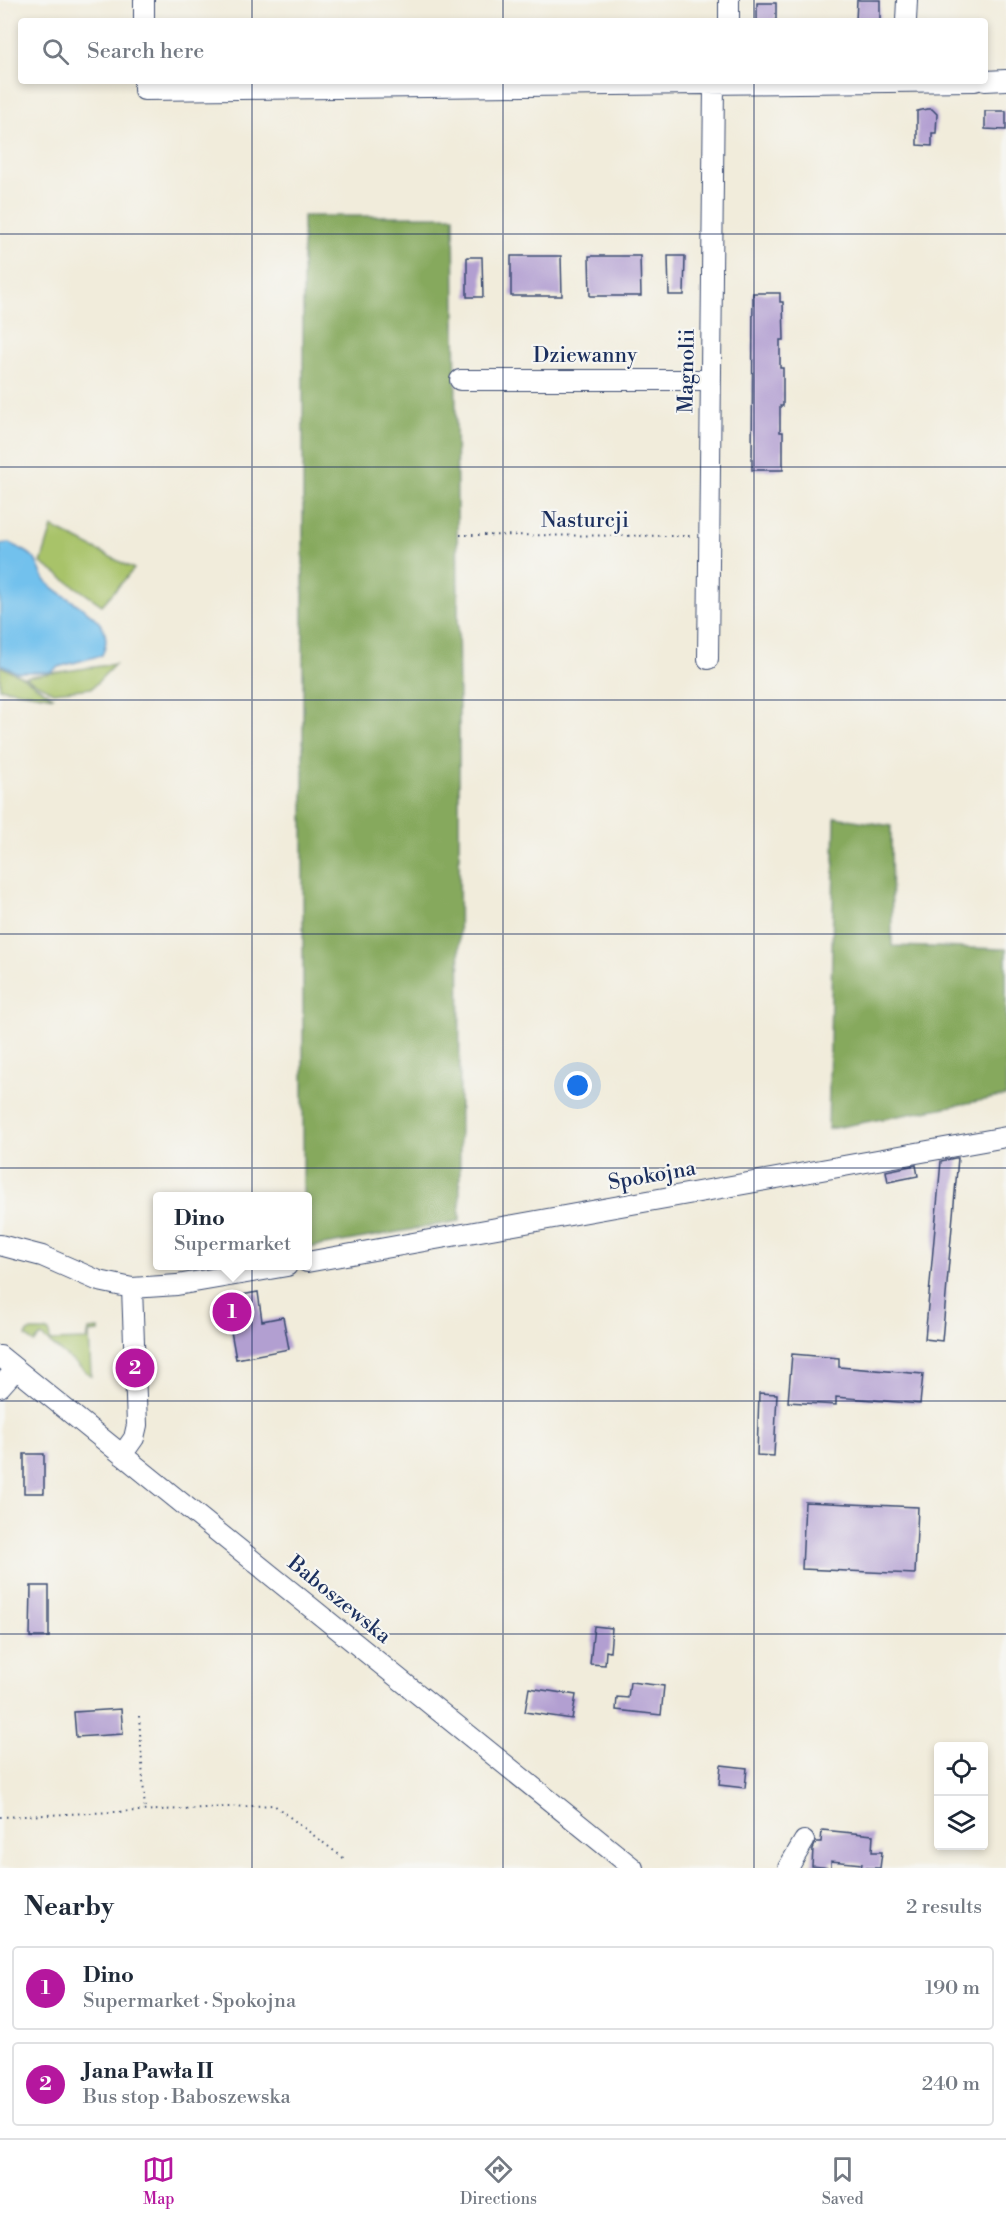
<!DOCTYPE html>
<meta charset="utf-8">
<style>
:root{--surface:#fff;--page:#f6f6f7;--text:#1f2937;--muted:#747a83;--line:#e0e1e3;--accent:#b5179e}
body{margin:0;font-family:"Libre Bodoni",serif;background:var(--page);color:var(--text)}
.controls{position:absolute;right:18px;bottom:18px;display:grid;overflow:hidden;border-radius:6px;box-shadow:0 3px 9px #0003}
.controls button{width:54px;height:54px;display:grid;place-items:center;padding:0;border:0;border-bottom:2px solid var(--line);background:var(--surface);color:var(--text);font:30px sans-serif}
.you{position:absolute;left:578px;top:1086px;width:21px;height:21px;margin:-15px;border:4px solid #fff;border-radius:50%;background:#1a73e8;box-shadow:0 0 0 9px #1a73e833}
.badge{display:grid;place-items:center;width:39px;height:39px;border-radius:50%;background:var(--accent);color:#fff;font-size:20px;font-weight:700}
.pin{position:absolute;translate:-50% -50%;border:3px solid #fff;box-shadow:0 2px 6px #0006}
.popup{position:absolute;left:153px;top:1192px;width:159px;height:78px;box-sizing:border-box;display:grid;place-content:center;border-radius:6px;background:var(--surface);filter:drop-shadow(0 2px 4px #0005);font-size:20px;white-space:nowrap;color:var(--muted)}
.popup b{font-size:22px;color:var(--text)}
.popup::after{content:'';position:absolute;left:50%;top:100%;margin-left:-12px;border:12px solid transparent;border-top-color:var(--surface)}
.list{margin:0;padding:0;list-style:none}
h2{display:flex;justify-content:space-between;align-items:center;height:78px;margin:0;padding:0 24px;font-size:26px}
h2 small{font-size:20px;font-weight:400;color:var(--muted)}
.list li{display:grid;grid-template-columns:39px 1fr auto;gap:18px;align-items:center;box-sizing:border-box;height:84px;margin:0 12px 12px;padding:0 12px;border:2px solid var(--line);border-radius:6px}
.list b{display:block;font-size:22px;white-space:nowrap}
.list p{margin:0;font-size:20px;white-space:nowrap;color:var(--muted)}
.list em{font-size:20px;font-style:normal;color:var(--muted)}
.icon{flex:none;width:33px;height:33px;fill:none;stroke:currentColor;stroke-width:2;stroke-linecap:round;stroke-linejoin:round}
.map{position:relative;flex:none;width:1006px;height:1868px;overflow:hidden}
.search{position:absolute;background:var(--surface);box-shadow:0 3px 9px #0003;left:18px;right:18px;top:18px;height:66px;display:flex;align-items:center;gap:15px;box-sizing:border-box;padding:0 21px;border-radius:6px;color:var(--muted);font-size:22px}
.sheet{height:270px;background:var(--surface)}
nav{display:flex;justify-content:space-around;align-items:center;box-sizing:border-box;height:84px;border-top:2px solid var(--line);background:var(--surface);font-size:16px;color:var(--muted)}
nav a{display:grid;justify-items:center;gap:3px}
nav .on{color:var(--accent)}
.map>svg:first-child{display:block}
.green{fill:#a8c369;stroke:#627964;stroke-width:1.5}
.forest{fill:#86a95d;stroke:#506c5e;stroke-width:1.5}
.water{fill:#72c1ed;stroke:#4678a6;stroke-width:1.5}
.building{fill:#b29fd1}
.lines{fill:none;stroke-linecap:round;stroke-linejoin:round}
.minor-casing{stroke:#3b4b71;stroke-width:22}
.path{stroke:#3b4b71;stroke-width:2;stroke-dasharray:1.5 4.5;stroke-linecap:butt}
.minor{stroke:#fff;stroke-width:20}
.grid{fill:none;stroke:#1b2f5e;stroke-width:1.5;stroke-opacity:0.55}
.labels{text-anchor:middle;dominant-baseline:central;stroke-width:4.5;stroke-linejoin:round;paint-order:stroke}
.street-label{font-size:21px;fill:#1b2f5e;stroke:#f6f6f2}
</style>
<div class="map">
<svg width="1006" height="1868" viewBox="0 0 1006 1868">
<rect width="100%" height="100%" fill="#f6f6f2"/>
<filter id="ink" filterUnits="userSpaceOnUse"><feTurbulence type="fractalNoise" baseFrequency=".0167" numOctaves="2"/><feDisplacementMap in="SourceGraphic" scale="12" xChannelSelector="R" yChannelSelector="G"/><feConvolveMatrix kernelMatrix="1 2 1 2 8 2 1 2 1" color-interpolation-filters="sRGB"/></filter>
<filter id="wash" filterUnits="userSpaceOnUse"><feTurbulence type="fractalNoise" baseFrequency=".008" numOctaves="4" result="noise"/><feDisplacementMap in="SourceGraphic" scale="24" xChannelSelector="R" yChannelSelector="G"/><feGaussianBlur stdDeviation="1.35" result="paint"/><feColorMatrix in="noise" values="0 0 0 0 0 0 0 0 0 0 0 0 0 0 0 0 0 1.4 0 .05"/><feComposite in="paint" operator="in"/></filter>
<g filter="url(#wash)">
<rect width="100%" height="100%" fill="#f1ecdb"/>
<path class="green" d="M52 527 134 569 102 605 41 563Z
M115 664 92 688 53 692 24 677Z
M0 666 21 676 54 697 0 688Z
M99 1329V1332L89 1333 91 1376 41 1336 34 1343 26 1336 29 1331H47L49 1332 50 1341 87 1340 89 1330Z"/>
<path class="forest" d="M303 216H454L459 700 460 1221 307 1248V1196H303Z
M835 817 891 826 892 946 1006 949V1096L828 1129Z"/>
<path class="water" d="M9 543C16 547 28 551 33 557 39 563 40 574 46 581 65 603 121 617 102 655L58 667 51 672H16L0 664V544Z"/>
<g id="blocks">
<path class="building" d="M857 0H880V21H856Z
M757 3H776V21H757Z
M927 109H932L937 114 936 133H932V146L917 145V111Z
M985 111H1006V130L985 129Z
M511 256H561L562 296H511Z
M589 256H640L641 296H590Z
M668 256H685L684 295H669Z
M467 257H482L483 297H467Z
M753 293H780V302H783L784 340H780V368H783V406H780V432H783V470H752Z
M955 1158H958L942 1341 925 1339 941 1161Z
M916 1165 918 1176 888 1182 886 1171Z
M258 1292 262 1321 283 1317 289 1349 236 1359 225 1298Z
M792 1354 839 1358V1367L923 1374 920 1404 836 1397V1405L788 1402Z
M759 1393 777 1394 774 1456 757 1455Z
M24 1454H44V1493H24Z
M805 1502 918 1507 915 1574 802 1569Z
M31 1586H49V1637H30Z
M594 1626 612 1628 610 1652 606 1651 605 1665 590 1664Z
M630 1682 664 1686 661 1715 616 1710 617 1697 628 1698Z
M529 1688 576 1695 572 1719 525 1712Z
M121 1709 123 1734 76 1737 74 1712Z
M721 1765 747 1768 745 1788 719 1785Z
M822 1830 873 1835 872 1852H882L880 1868H861L862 1864 831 1861V1868L812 1866 813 1849 816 1842H821Z"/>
</g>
</g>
<g filter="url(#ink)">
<use href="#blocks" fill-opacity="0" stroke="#3b4b71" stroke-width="1.5"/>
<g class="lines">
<defs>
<path id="minor" d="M144 0V21
M729 21V0
M906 21 907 0
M144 81V90L975 81
M985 81 1006 80
M460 380H711
M708 659 714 83
M0 1245 42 1256 99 1281 132 1288 177 1285 287 1266
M307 1262 1006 1137
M0 1356 633 1868
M0 1387 16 1369
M122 1455 134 1438 137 1425 132 1288
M788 1868 804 1841"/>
</defs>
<use href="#minor" class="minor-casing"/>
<path class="path" d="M460 535 691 536
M139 1716 145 1811
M0 1817 274 1805 346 1860"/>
<use href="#minor" class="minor"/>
</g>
</g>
<path class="grid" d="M252 0V21M503 0V21M754 0V21M252 81V1868M503 81V1868M754 81V1868M0 234H1006M0 467H1006M0 700H1006M0 934H1006M0 1168H1006M0 1401H1006M0 1634H1006"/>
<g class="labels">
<g class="street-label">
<text x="585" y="356">Dziewanny</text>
<text transform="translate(687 371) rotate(-89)">Magnolii</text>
<text x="585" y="521">Nasturcji</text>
<text transform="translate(652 1176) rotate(-10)">Spokojna</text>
<text transform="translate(339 1600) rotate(39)">Baboszewska</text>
</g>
</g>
</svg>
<div class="controls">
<button><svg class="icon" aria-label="locate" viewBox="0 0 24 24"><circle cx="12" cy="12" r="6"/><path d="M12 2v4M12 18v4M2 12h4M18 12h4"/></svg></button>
<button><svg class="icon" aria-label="layers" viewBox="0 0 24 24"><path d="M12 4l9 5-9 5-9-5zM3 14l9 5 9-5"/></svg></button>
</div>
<div class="you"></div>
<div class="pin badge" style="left:232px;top:1312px">1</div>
<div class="popup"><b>Dino</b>Supermarket</div>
<div class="pin badge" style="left:135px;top:1368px">2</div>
<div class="search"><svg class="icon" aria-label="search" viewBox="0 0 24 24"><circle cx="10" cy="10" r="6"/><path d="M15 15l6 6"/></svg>Search here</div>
</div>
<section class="sheet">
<h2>Nearby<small>2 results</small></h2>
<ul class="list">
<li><span class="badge">1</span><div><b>Dino</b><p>Supermarket · Spokojna</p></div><em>190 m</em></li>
<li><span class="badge">2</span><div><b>Jana Pawła II</b><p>Bus stop · Baboszewska</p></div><em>240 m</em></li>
</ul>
</section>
<nav>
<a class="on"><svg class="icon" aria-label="map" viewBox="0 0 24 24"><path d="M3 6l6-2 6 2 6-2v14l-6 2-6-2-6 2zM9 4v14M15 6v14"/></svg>Map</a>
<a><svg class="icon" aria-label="directions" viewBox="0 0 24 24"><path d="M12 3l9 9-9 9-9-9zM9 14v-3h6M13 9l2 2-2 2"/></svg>Directions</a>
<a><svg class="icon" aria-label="saved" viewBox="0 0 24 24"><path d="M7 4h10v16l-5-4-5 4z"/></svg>Saved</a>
</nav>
